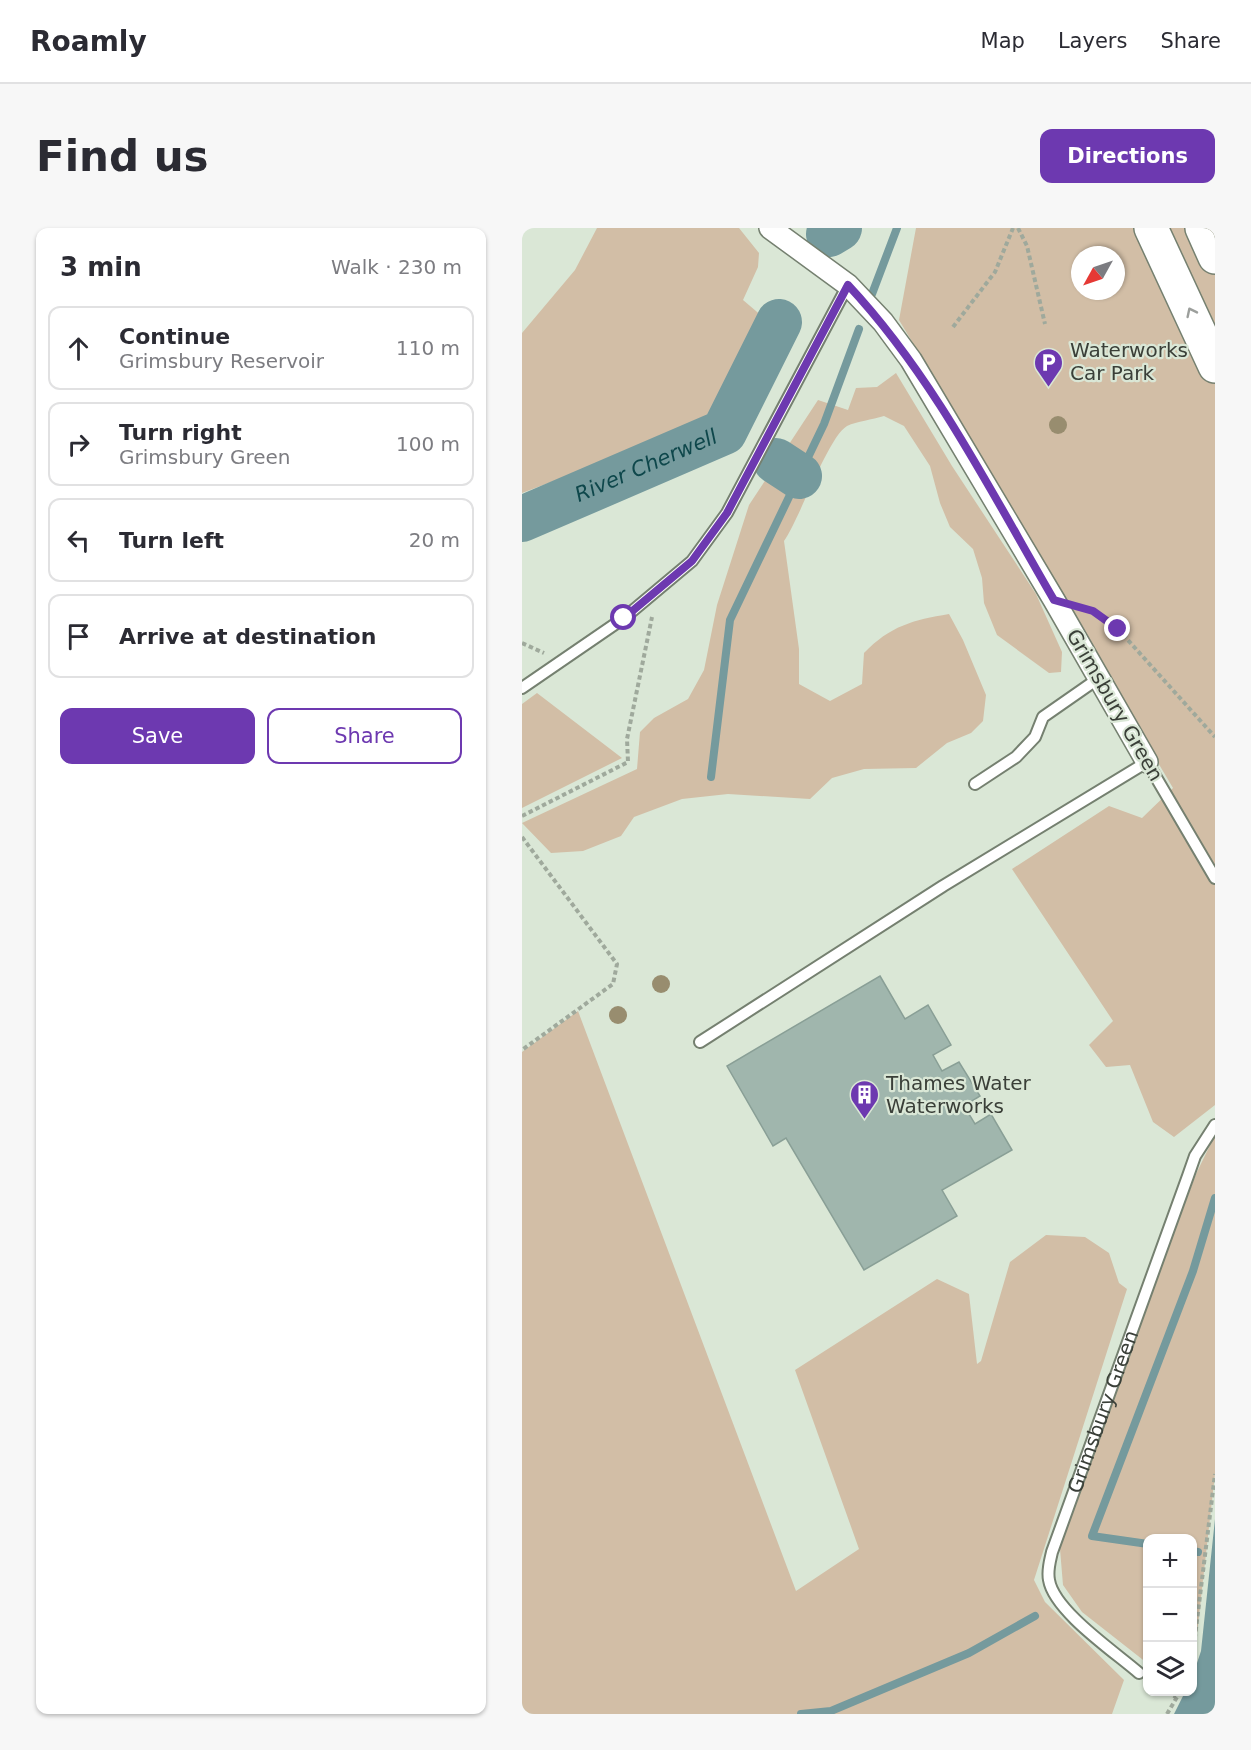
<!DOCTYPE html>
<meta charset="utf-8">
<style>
:root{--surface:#fff;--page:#f7f7f7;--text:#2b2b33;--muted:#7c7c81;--line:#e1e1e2;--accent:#6d39b0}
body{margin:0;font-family:"DejaVu Sans",sans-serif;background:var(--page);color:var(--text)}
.controls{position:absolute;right:18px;bottom:18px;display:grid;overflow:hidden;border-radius:12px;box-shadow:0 2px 4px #0004}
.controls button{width:54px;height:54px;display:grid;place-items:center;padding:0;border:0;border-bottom:2px solid var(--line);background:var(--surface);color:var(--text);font:30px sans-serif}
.compass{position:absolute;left:549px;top:18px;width:54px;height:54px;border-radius:50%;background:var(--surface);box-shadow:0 2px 4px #0004;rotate:230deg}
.stop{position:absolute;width:18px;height:18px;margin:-14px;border:4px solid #6d39b0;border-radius:50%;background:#fff}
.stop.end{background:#6d39b0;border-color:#fff;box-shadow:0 2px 6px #0008}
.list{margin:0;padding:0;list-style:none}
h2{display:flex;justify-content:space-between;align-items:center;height:78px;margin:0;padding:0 24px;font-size:26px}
h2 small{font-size:20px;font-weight:400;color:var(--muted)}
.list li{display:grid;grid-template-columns:39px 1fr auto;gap:18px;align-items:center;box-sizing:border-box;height:84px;margin:0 12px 12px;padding:0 12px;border:2px solid var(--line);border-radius:12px}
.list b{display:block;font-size:22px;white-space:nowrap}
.list p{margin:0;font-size:20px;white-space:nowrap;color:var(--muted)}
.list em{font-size:20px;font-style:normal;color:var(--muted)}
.actions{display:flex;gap:12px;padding:18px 24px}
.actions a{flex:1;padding:14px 0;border:2px solid var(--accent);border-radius:12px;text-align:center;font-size:21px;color:var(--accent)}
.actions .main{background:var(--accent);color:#fff}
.icon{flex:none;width:33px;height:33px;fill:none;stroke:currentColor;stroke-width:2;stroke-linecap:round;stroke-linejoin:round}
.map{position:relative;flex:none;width:693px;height:1486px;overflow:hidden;border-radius:12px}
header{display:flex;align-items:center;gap:36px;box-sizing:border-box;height:84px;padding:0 30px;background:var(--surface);border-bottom:2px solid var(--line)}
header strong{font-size:28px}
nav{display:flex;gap:33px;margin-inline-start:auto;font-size:21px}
.intro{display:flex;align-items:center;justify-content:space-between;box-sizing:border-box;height:144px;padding:0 36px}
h1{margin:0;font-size:42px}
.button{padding:15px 27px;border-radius:12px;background:var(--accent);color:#fff;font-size:21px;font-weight:700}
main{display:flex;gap:36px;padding:0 36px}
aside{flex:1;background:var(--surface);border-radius:12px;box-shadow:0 2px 4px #0004}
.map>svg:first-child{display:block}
.green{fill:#d2bea6;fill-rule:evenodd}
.water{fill:#759a9d}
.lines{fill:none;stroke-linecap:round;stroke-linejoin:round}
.stream{stroke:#759a9d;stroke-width:8}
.river{stroke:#759a9d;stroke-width:46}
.building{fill:#a0b6ad;stroke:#899f96;stroke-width:1.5}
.service-casing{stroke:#758070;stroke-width:14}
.minor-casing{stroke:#758070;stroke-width:24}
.trunk-casing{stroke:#758070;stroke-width:36}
.path{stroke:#9fa99c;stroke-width:4;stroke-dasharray:4.5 3;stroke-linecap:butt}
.service{stroke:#fff;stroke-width:10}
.minor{stroke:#fff;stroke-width:21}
.trunk{stroke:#fff;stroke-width:33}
.tree{fill:#988d6f}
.oneway{stroke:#9c9f9c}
.route{stroke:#6d39b0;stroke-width:8}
.labels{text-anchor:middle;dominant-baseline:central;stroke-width:4.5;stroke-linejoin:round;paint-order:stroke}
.poi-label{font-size:20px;fill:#3a3f38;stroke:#dae7d6;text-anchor:start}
.street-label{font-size:20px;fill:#3a3f38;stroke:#dae7d6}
.water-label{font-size:21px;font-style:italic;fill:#0e474b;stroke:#dae7d6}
</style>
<header>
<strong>Roamly</strong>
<nav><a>Map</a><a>Layers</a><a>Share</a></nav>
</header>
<div class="intro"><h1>Find us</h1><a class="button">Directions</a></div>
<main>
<aside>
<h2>3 min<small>Walk · 230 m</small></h2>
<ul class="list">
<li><svg class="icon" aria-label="ahead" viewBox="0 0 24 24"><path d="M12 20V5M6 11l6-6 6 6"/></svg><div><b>Continue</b><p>Grimsbury Reservoir</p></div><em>110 m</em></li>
<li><svg class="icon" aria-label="right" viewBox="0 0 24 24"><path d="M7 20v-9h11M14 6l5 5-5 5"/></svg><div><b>Turn right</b><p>Grimsbury Green</p></div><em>100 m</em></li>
<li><svg class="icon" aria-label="left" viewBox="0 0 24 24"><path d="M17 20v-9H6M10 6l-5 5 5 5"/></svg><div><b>Turn left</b></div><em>20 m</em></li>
<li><svg class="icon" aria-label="arrive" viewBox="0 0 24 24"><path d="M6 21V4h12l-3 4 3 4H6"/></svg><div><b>Arrive at destination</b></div></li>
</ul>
<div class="actions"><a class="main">Save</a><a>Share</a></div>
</aside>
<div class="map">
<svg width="693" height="1486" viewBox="0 0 693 1486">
<rect width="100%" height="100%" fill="#dae7d6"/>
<path class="green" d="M75 0H217L237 25 236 39 221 72 241 89 196 191 0 265V105L53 42Z
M394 0H693V877L652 909 631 894 608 837 584 839 567 817 591 793 490 641 587 578 620 590 651 560 492 292 495 288 377 92ZM558 27H594V63H558Z
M374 145 430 238 514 366 540 424 539 444 527 445 475 407 462 375 460 350 451 321 428 299 418 275 408 238 382 198 362 188C350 192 335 193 325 198 306 209 278 290 262 313L277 421V456L308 473 340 456 342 425C368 398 391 392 427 386L441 412 464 467 461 493 449 505 425 515 394 540 342 541 310 550 288 571 206 566 160 571 112 589 99 608 61 623 29 625 0 595 115 541 118 504 132 490 166 471 182 442 195 377 227 277 296 172 326 182 334 160 355 159Z
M15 465 100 530 0 580V476Z
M56 783 274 1363 337 1321 273 1142 415 1051 447 1066 455 1136 459 1133 488 1034 524 1007 563 1009 587 1025 597 1055 605 1061 512 1352 523 1374 602 1452 590 1486H0V824Z
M693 907V1246L673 1423 671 1433 670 1310H626L625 1435 560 1384 541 1357 538 1321 551 1277 587 1179 674 946Z"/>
<path class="water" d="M693 1291V1486H652L663 1464H670L671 1447 679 1423Z"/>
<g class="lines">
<path class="stream" d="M350 66 375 0
M189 549 208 392 302 196 337 101
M626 1316 570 1308 671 1043 693 970
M670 1323 676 1324
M279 1486 309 1483 447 1425 513 1388"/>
<g class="river">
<path d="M307 6 317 0"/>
<path d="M254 233 277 248"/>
<path id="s1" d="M0 291 202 204 257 94"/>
</g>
</g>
<path class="building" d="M358 748 383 791 406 777 429 817 411 827 420 843 437 834 458 868 442 878 453 896 469 886 490 922 420 962 435 988 342 1042 264 910 251 918 205 838Z"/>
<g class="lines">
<defs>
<g id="service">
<path d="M0 460 102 390 170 333 205 285 326 57"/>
<path d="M453 556 494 529 513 509 521 489 577 450"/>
<path d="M178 814 421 658 625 534 693 650"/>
<path id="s2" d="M617 1445C593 1424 532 1383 527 1352 525 1342 528 1333 530 1324L666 948 673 928 693 897"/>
</g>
<path id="minor" d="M248 0 326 57 361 94 389 132 532 372 625 534"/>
<path id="trunk" d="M629 0 693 138
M680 0 693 29"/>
</defs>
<use href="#service" class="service-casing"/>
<use href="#minor" class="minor-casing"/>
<use href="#trunk" class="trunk-casing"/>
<path class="path" d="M496 0 505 18 523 96
M431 99 473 44 491 0
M565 381 581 388 596 401 693 509
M0 415 22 425
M0 588 106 534 105 511 130 389
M0 609 95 736 91 756 0 822
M670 1433 693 1246
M645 1464 654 1469
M645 1486 658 1464"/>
<use href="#service" class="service"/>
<use href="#minor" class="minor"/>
<use href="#trunk" class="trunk"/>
</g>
<g class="tree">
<circle cx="536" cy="197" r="9"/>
<circle cx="139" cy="756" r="9"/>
<circle cx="96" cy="787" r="9"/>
</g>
<defs><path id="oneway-chevron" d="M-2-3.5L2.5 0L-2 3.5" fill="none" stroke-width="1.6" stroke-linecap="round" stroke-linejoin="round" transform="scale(1.5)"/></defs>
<use class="oneway" href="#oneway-chevron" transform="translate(669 84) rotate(-116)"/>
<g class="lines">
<path class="route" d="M102 390 170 333 205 285 326 57C412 149 469 264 532 372L571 383 596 401"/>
</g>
<defs>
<symbol id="parking-pin" viewBox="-11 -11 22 30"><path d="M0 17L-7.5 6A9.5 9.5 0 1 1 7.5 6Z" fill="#6d39b0" stroke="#dae7d6"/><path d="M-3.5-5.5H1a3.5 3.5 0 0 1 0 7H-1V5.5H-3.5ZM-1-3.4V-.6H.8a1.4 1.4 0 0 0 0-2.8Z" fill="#fff"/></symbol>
<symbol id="building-pin" viewBox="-11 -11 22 30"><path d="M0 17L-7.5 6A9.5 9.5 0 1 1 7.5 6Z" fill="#6d39b0" stroke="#dae7d6"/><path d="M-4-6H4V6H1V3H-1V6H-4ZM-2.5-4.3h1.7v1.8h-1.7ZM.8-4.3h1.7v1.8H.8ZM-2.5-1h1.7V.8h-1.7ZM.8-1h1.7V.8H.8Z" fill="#fff"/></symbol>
</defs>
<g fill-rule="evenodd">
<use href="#parking-pin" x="510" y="118" width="33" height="45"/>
<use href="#building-pin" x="326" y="850" width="33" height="45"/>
</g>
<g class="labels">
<g class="poi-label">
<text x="548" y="122">Waterworks<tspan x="548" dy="23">Car Park</tspan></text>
<text x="364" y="855">Thames Water<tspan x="364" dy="23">Waterworks</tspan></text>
</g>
<g class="street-label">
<text transform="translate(593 477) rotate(60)">Grimsbury Green</text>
<text stroke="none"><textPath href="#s2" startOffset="309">Grimsbury Green</textPath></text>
</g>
<g class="water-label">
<text stroke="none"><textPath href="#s1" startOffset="135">River Cherwell</textPath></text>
</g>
</g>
</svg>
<div class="controls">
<button>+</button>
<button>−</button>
<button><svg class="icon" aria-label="layers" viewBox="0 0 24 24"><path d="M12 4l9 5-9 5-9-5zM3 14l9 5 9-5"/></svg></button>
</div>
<svg class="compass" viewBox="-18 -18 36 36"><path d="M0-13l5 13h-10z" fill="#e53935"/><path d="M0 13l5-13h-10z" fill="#7c7c81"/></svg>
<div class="stop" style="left:102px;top:390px"></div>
<div class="stop end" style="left:596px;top:401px"></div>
</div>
</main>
